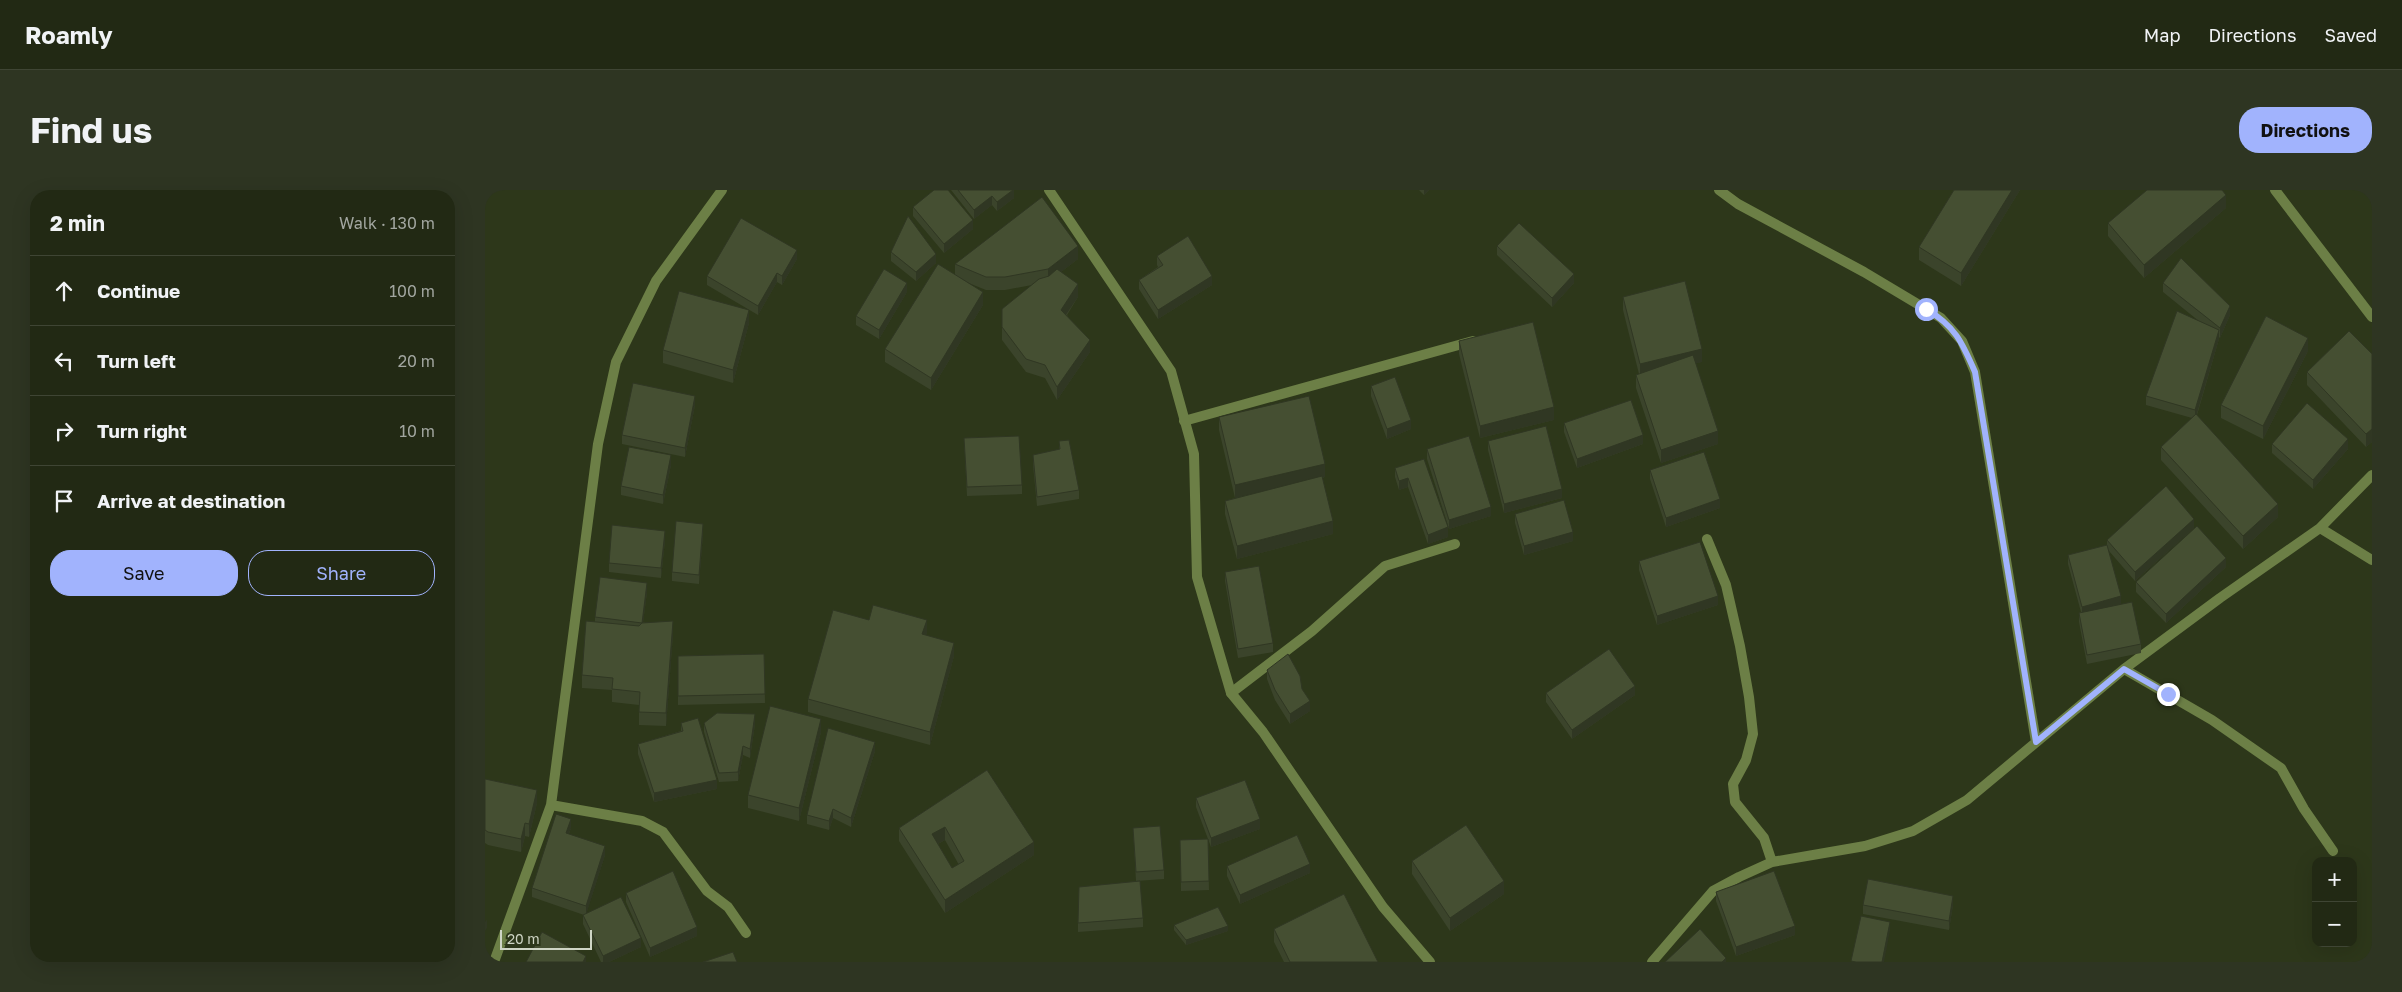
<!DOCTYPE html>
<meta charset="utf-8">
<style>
:root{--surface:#222914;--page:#2e3522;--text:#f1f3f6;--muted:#a2a6a0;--line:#3f4534;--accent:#a1b3fd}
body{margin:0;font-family:"Golos Text",sans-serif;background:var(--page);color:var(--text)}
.controls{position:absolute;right:15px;bottom:15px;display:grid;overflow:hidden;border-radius:10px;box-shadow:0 5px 20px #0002}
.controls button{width:45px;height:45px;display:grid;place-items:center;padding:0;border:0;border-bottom:1px solid var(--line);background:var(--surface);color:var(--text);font:25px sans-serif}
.scale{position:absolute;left:15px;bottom:12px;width:92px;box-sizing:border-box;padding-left:5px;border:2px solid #cfd5c5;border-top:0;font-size:14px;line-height:18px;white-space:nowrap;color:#cfd5c5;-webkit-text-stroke:4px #2d371a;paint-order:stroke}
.stop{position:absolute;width:15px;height:15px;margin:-11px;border:4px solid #a1b3fd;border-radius:50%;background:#fff}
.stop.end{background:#a1b3fd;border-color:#fff;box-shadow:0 1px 5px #0008}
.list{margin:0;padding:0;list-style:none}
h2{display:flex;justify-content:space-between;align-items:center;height:65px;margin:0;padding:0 20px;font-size:21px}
h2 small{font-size:16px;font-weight:400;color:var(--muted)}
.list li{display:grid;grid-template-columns:32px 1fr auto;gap:15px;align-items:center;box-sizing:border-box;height:70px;padding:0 20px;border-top:1px solid var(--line)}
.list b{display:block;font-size:19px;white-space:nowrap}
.list em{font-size:16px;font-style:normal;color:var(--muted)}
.actions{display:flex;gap:10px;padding:15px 20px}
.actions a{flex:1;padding:11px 0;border:1px solid var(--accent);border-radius:20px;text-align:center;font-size:18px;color:var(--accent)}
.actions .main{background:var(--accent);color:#111}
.icon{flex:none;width:28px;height:28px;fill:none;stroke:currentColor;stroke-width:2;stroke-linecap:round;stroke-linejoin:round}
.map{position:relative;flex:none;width:1887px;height:772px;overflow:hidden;border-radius:20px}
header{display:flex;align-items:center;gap:30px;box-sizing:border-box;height:70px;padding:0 25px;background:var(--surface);border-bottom:1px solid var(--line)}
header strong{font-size:24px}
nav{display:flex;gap:28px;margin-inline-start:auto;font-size:18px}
.intro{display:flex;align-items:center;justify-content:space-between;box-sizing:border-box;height:120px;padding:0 30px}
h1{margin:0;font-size:35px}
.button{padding:12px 22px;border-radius:20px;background:var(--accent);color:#111;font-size:18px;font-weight:700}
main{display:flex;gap:30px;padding:0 30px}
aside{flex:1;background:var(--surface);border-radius:20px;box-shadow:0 5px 20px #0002}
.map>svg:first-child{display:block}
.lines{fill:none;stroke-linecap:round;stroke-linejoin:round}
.minor{stroke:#6c7f46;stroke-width:10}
.tertiary{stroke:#6c7f46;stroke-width:10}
.wall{fill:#3b442b;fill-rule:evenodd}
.shaded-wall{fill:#303723}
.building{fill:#454f32;stroke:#303723;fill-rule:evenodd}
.route{stroke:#a1b3fd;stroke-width:6}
</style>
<header>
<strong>Roamly</strong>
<nav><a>Map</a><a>Directions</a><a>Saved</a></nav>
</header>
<div class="intro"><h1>Find us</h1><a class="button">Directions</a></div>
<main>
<aside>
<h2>2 min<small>Walk · 130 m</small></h2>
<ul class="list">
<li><svg class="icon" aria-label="ahead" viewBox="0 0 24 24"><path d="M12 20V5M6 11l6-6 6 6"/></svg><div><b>Continue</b></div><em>100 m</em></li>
<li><svg class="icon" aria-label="left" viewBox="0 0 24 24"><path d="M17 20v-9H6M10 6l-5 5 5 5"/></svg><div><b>Turn left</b></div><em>20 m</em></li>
<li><svg class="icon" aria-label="right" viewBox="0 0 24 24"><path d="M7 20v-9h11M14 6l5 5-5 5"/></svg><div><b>Turn right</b></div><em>10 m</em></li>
<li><svg class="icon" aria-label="arrive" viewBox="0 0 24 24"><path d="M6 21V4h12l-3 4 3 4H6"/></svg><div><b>Arrive at destination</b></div></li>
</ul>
<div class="actions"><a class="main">Save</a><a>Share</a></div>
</aside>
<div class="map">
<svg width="1887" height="772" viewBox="0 0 1887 772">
<rect width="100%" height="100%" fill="#2d371a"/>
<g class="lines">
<path class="minor" d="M1234 0 1253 14 1379 82 1456 128 1477 151 1490 182 1551 552
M1790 0 1887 127
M699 231 988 151
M1835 338 1887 370
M1222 349 1241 395 1255 456 1264 507 1268 544 1261 570 1248 594 1250 612 1279 648 1287 672
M1639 479 1727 530 1796 578 1819 619 1848 661
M746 503 827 441 900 376 970 354
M66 615 157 631 178 642 222 701 243 717 261 743
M9 772 66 615 113 254 131 172 171 91 237 0
M1167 772 1228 701 1254 687 1287 672 1380 656 1428 641 1482 610 1639 479 1735 408 1835 338 1887 285"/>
<path class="tertiary" d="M564 0 686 181 709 264 712 387 746 503 778 542 898 717 945 772"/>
</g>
<path class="wall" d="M466 0H529V8L512 21 507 15 489 29Z
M934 0H944L939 5Z
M1469 0H1535L1476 96 1434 70V57Z
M428 17 488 39 459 63 428 26Z
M1741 18 1659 88 1623 46V33Z
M1012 56 1089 93 1067 117 1012 65Z
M406 62 451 73 431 91 406 71Z
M672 66 727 95 673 129 654 99V90L673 77 672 75Z
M312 69 297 95 292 92 273 125 222 95V86Z
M593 69 576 82 593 107 582 125 605 162 572 210 560 188 541 182 517 150V119L547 95 520 100H501L481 92 498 115 446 200 400 172V159L470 85V74Z
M1678 93 1745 125 1735 148 1734 147V149L1712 225 1793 327 1758 359 1676 270V257L1707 228 1661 215V206L1715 132 1678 102Z
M422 102 394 149 371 135V126Z
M1138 107 1217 172 1210 173 1233 254 1176 273 1151 198V185L1154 184 1138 120Z
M264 133 248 193 178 173V160Z
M974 151 1069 230 995 248 974 164Z
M1823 161 1778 249 1736 228V215Z
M1887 164V252L1881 257 1822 195V182Z
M886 196 926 239 902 249 886 206Z
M210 215 200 267 137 254V245Z
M734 227 840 287 837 288 848 344 752 369 740 324V311L750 308 734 240Z
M1079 233 1158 254 1092 278 1079 242Z
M479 248 537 295V304L482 306Z
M574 251 594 300V309L552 316 548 275V265L574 260Z
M1003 251 1077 308 1019 323 1003 260Z
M1787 254 1863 259 1828 299 1787 263Z
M942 259 1006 326 964 339 942 269Z
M939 269 963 347 943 354 923 297 914 300 910 287V278Z
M186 275 178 314 136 305V296Z
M1165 280 1235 318 1181 337 1165 289Z
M1030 324 1088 351 1039 365 1030 333Z
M1709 338 1650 391 1624 361 1636 415 1656 454V463L1602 474 1594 432V423L1596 422 1583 374V365L1622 355V350Z
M218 343 214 394 187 391V382Z
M180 350 176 388 124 382V373Z
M1154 371 1233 415 1172 435 1154 380Z
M1741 377 1681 433 1651 402V392Z
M740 382 788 453V462L753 468 740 391Z
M162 402 158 432 188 444 181 536 154 535V515L127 512V500L97 498V485L110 432V427Z
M384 430 442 443 441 445 469 466 445 555 323 522V509Z
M279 464 280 513 193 515V466Z
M782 480 825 521 805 534 790 510 782 489Z
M1061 503 1150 505 1087 549 1061 512Z
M196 533 232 599 169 612 153 564V554L196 541Z
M219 533 270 534 265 568 258 565 253 591 234 592 219 542Z
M336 542 314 631 263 618V605Z
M390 561 366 637 348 628 344 640 322 634V625Z
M502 580 549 665 460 723 414 651V638ZM460 650 474 675 467 678 453 654Z
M0 589 52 613 44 647 40 646 36 662 3 655 0 653Z
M711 608 775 639 726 657 711 617Z
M86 638 84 644 120 665 101 724 156 757 124 772H116L98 734V725H99L47 707V698Z
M648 638 679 680V689L651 691Z
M723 649 724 700 696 701 695 650Z
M927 671 1019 704 965 741 927 684Z
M742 676 825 683 755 714 742 686Z
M1231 702 1310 745 1251 766 1231 711Z
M141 703 212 746 165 767 141 712Z
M1378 715H1468L1464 740 1378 724Z
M658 728V737L593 742V733Z
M689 735 743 741 701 755 689 740Z
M789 739 893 772H799L789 752Z"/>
<path class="shaded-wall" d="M528 0H529V8L512 21V12Z
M939 0H944L939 5Z
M1527 0H1535L1476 96V83Z
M1741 5V18L1659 88V75Z
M507 6V15L489 29V20Z
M488 30V39L459 63V54Z
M593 56V69L563 92V79Z
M312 60V69L297 95V86Z
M451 64V73L431 91V82Z
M292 83V92L273 125V116Z
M1089 84V93L1067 117V108Z
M727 86V95L673 129V120Z
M422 93V102L394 149V140Z
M593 94V107L576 132V120Z
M498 102V115L446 200V188Z
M1745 116V125L1735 148V138Z
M264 120V133L248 193V180Z
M1734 140V149L1710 230V220Z
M1823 148V161L1778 249V236Z
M605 150V162L572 210V197Z
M1217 159V172L1155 187V174Z
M210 206V215L200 267V258Z
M1069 217V230L995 248V236Z
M926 230V239L902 249V239Z
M1887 239V252L1881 257V244Z
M1233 241V254L1176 273V260Z
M1158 245V254L1092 278V269Z
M1863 249V259L1828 299V290Z
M186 265V275L178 314V305Z
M840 274V287L750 308V295Z
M923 288V297L914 300V291Z
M1077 299V308L1019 323V314Z
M1235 309V318L1181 337V328Z
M1793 314V327L1758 359V346Z
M1006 317V326L964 339V330Z
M1709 329V338L1650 391V382Z
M848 331V344L752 369V356Z
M218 334V343L214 394V385Z
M963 337V347L943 354V345Z
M180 341V350L176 388V378Z
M1088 342V351L1039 365V356Z
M1741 368V377L1681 433V424Z
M162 393V402L157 442V433Z
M1233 406V415L1172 435V426Z
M1636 406V415L1597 426V417Z
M442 430V443L437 457V444Z
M188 431V444L181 536V523Z
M469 453V466L445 555V542Z
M1150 496V505L1087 549V540Z
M825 511V521L805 534V524Z
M270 524V534L265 568V559Z
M336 529V542L314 631V618Z
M390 552V561L366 637V628Z
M258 556V565L253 591V582Z
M232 590V599L169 612V603Z
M52 600V613L44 647V634Z
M348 619V628L344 640V631Z
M86 629V638L81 652V643Z
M775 629V639L726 657V648Z
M40 633V646L36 662V649Z
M460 637V650L447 657V644Z
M549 652V665L460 723V710Z
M120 656V665L101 725V716Z
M825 674V683L755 714V705Z
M1019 691V704L965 741V728Z
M1468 706V715L1464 740V731Z
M2 729V738L0 741V732Z
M1405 732V741L1399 772H1397Z
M743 736V741L701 755V750Z
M1310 736V745L1251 766V757Z
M212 737V746L165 767V758Z
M156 748V757L124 772H118V766Z
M101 766V772H98Z
M1241 768V772H1237Z"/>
<path class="building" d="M449 0H463L488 30 459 54 428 17Z
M473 0H528L512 12 507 6 489 20Z
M1469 0H1527L1476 83 1434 57Z
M1662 0H1737L1741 5 1659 75 1623 33Z
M557 7 593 56 563 79 520 87H501L470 74Z
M423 26 451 64 431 82 406 62Z
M256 28 312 60 297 86 292 83 273 116 222 86Z
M1034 33 1089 84 1067 108 1012 56Z
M703 46 727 86 673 120 654 90 678 75 672 66Z
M1696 68 1745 116 1735 138 1678 93Z
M453 74 498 102 446 188 400 159Z
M399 79 422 93 394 140 371 126Z
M572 79 593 94 576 120 605 150 572 197 560 175 541 169 517 137V119L554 89 564 86Z
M1200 91 1217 159 1155 174 1138 107Z
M194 101 264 120 248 180 178 160Z
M1692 121 1734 140 1710 220 1661 206Z
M1781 126 1823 148 1778 236 1736 215Z
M1048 132 1069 217 995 236 974 151Z
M1864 141 1887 164V239L1881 244 1822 182Z
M1208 165 1233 241 1176 260 1151 185Z
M910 187 926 230 902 239 886 196Z
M148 193 210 206 200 258 137 245Z
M824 206 840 274 750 295 734 227Z
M1146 210 1158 245 1092 269 1079 233Z
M1822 213 1863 249 1828 290 1787 254Z
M1711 224 1793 314 1758 346 1676 257Z
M1061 236 1077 299 1019 314 1003 251Z
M534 246 537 295 482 297 479 248Z
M984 246 1006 317 964 330 942 259Z
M584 250 594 300 552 307 548 265 575 259 574 251Z
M144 257 186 265 178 305 136 296Z
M1219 262 1235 309 1181 328 1165 280Z
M939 269 963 337 943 345 923 288 914 291 910 278Z
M837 286 848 331 752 356 740 311Z
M1681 296 1709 329 1650 382 1622 350Z
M1079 310 1088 342 1039 356 1030 324Z
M191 331 218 334 214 385 187 382Z
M127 335 180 341 176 378 124 373Z
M1712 336 1741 368 1681 424 1651 392Z
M1215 352 1233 406 1172 426 1154 371Z
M1622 355 1636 406 1597 417 1583 365Z
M774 376 788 453 753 459 740 382Z
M115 387 162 393 157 433 110 427Z
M1647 412 1656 454 1602 465 1594 423Z
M388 415 442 430 437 444 469 453 445 542 323 509 348 420 384 430Z
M101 431 154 436 157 433 188 431 181 523 154 522 155 502 127 499 128 488 97 485Z
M1124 459 1150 496 1087 540 1061 503Z
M279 464 280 504 193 506V466Z
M803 464 815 486 817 499 825 511 805 524 790 500 782 480Z
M285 516 336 529 314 618 263 605Z
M232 523 270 524 265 559 258 556 253 582 234 583 219 533Z
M213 528 232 590 169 603 153 554 198 541 196 533Z
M343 538 390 552 366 628 348 619 344 631 322 625Z
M502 580 549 652 460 710 414 638ZM460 637 479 671 467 678 447 644Z
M0 589 52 600 44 634 40 633 36 649 3 642 0 640Z
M760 590 775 629 726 648 711 608Z
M71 624 86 629 81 643 120 656 101 716 47 698Z
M981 635 1019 691 965 728 927 671Z
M675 636 679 680 651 682 648 638Z
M812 645 825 674 755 705 742 676Z
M723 649 724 691 696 692 695 650Z
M188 681 212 737 165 758 141 703Z
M1289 681 1310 736 1251 757 1231 702Z
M1383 689 1468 706 1464 731 1378 715Z
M655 691 658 728 593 733 594 697Z
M859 704 893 772H805L789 739Z
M136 707 156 748 118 766 98 725Z
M733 717 743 736 701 750 689 735Z
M1376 726 1405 732 1397 772H1371L1366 771Z
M1215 739 1241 768 1237 772H1180Z
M57 742 101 766 98 772H41Z
M248 762 252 772H218Z"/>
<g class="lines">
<path class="route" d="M1441 119C1470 136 1477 152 1490 182L1551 552 1639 479 1683 504"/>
</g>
</svg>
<div class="controls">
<button>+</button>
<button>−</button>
</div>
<div class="scale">20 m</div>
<div class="stop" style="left:1441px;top:119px"></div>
<div class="stop end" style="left:1683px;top:504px"></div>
</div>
</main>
